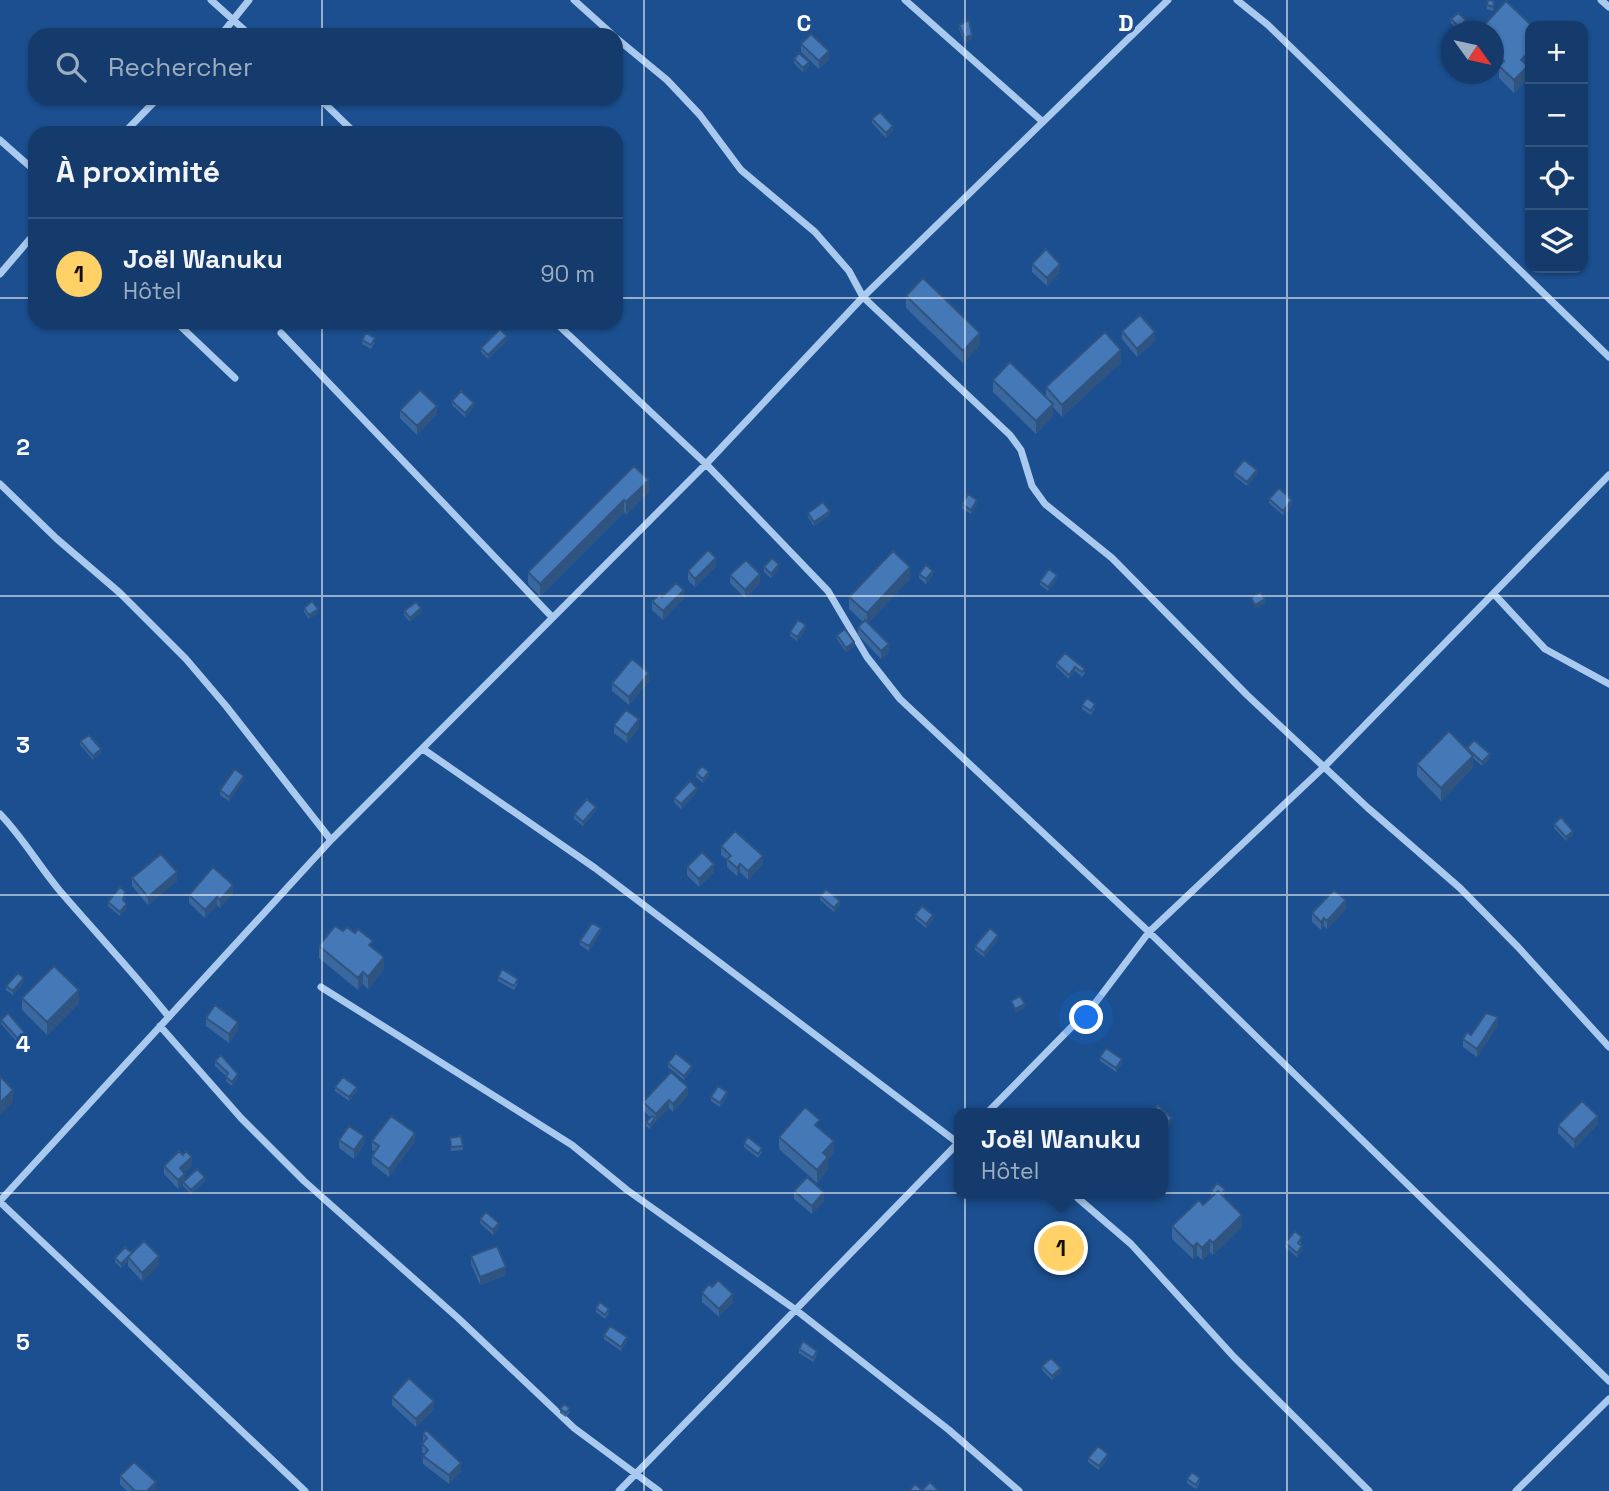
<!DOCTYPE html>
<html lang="fr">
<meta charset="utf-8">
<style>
:root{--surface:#143b6b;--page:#214673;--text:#f1f3f6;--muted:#9dadc1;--line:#33557e;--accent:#ffd166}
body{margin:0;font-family:"Space Grotesk",sans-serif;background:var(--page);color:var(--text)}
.controls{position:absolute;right:21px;top:21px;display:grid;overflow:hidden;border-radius:14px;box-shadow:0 2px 5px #0004}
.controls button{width:63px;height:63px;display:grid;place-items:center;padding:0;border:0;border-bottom:2px solid var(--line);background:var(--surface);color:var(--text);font:35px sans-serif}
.compass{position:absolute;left:1441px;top:21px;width:63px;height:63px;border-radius:50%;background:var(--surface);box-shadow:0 2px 5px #0004;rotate:123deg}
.you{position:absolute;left:1087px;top:1018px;width:24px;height:24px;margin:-18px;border:5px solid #fff;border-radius:50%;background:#1a73e8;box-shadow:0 0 0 10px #1a73e833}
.badge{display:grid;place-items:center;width:46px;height:46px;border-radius:50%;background:var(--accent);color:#111;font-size:23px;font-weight:700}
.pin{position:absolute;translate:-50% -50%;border:4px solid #fff;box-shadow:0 2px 7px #0006}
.popup{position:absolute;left:954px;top:1108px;width:214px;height:91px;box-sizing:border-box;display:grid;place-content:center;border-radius:14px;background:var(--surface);filter:drop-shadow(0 2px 5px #0005);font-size:23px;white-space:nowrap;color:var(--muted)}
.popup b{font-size:26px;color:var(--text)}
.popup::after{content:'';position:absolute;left:50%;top:100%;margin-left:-14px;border:14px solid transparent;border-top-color:var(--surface)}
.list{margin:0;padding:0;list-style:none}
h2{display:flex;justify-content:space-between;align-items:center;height:91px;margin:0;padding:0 28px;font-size:30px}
h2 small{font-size:23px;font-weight:400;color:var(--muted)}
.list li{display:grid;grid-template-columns:46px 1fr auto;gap:21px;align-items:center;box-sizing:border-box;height:112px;padding:0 28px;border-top:2px solid var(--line)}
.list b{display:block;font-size:26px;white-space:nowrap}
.list p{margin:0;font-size:23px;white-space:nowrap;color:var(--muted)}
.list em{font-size:23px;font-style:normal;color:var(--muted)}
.icon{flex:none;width:38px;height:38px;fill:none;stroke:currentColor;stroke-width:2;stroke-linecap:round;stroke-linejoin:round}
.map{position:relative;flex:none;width:1609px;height:1491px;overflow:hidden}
.search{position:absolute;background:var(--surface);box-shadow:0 2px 5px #0004;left:28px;top:28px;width:595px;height:77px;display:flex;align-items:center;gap:18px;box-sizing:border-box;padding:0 24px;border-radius:21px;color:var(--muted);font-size:26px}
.panel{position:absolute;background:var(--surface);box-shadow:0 2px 5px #0004;left:28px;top:126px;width:595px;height:203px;border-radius:21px}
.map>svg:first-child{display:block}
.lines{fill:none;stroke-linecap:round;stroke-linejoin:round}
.street{stroke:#a9c9ee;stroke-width:7}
.wall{fill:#3a679d}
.shaded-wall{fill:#305480}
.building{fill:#4478b7;stroke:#305480;stroke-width:2}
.grid{fill:none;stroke:#fff;stroke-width:2;stroke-opacity:0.55}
.grid-label{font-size:23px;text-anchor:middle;font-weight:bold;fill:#fff;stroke:#1b4f8f;stroke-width:6;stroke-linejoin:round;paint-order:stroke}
</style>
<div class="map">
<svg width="1609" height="1491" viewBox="0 0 1609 1491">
<rect width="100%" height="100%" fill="#1b4f8f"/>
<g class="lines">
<path class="street" d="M211 0 250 35
M574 0 613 35
M905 0 1043 122
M1237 0 1268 25 1609 357
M1601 0 1609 7
M221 35 249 0
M616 38 667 80 700 115 741 170 815 232 849 271 863 297 1010 435 1021 450 1032 486 1045 504 1112 558 1247 695 1368 808 1460 888 1518 947 1609 1047
M319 98 355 133
M124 133 158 98
M0 140 35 171
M0 274 35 233
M176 322 235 378
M555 322 706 464 828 591 867 657 900 699 1149 932 1609 1381
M281 333 552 617
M0 484 57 539 120 593 186 659 226 706 331 840
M1494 594 1545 649 1609 684
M423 749 595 868 958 1143
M0 814C23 838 39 866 60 891 96 933 134 973 169 1017
M321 987 572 1145 627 1190 796 1310 949 1430 1019 1491
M160 1026 241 1118 304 1181 458 1318 574 1428 659 1491
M987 1113 1096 1002 1149 932 1325 766 1609 475
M1073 1194 1131 1244 1234 1357 1369 1491
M0 1201 331 840 706 464 863 297 1168 0
M0 1202 305 1491
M619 1491 959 1142
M1516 1491 1609 1399"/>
</g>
<path class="wall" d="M1487 5H1494L1493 11 1487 9Z
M1451 19 1466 25 1459 31 1451 23Z
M959 25 972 39 965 42 959 29Z
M1530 26V63L1527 66 1528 78 1514 93 1499 78V68L1494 63V32Z
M801 44 829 59 819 69 801 52Z
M794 59 809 66 803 72 794 63Z
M872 119 893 130 886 138 872 123Z
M1032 264 1060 272 1047 286 1032 272Z
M906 296 980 345 963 363 906 308Z
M1122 331 1155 341 1137 357 1122 339Z
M362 340 375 342 371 349 362 344Z
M507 340 488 359 481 352V348Z
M1121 362 1062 417 1053 407V416L1036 434 993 392V380L1046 397V387Z
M452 401 474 407 465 417 452 405Z
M400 410 437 414 417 435 400 418Z
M634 466 649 492 626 515 624 512 540 596 528 584V572Z
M1234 472 1257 474 1247 486 1234 476Z
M1269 499 1292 505 1283 515 1269 503Z
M962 504H977L971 514 962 508Z
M808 513 830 515 814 526 808 517Z
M716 566 695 587 688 580V571Z
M764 567 779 569 771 578 764 572Z
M919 574 933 575 926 584 919 578Z
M730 575 760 583 745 598 730 583Z
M910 579 868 623 889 652 881 659 858 635V627L863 622 849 609V597Z
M1057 579 1048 591 1040 585V581Z
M684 598 663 620 652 610V601Z
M304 608 318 613 309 619 304 612Z
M404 611 421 612 410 622 404 615Z
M806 629 797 641 790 636V632Z
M837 635 854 646 846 652 837 639Z
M1065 653 1085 673 1082 677 1075 671 1069 679 1056 667V663Z
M649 681 629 705 612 691V683Z
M1082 705 1095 708 1091 715 1082 709Z
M614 725 639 728 627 743 614 733Z
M80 741 101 753 93 760 80 745Z
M1467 749 1490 758 1482 766 1473 758V768L1441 801 1417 776V764Z
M696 773 709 776 703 783 696 777Z
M244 780 229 801 220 795V790Z
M697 792 681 809 674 802V798Z
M596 811 583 826 574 819V814Z
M1554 824 1573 835 1566 841 1554 828Z
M721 846 763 864 748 880 740 872 737 876 727 867V860L721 855Z
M687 867 714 872 699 887 687 875Z
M132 878 177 881 148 905 132 886Z
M233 893 220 908 217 905 205 918 189 903V895Z
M125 895 124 901 127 908 120 916 108 906V902Z
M820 896 840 905 834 912 820 900Z
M1346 909 1327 929 1324 926 1321 930 1312 922V913Z
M915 915 933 919 926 928 915 919Z
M343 931 373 948 384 969 368 989 363 984 358 990 319 958V946Z
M601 932 589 951 580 945V941Z
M998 940 984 957 975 950V946Z
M498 977 518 983 514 990 498 981Z
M24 982 13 995 6 990V986Z
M22 998 79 1003 47 1035 22 1010Z
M206 1018 238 1030 229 1043 206 1026Z
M1 1020 26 1038 19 1044 1 1024Z
M1498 1025 1477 1057 1463 1047V1039Z
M1100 1057 1122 1063 1116 1072 1100 1061Z
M215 1061 238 1078 232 1086 226 1081V1076L215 1066Z
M668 1063 692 1070 684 1080 668 1067Z
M335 1087 357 1091 349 1101 335 1091Z
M688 1095 673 1112 669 1108 655 1122 650 1129 646 1126V1122L650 1117 643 1110V1102Z
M711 1097H727L720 1107 711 1101Z
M1598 1124 1574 1149 1558 1133V1125Z
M820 1129 834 1153 828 1159V1169L817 1183 779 1149V1137Z
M450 1138 463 1146V1150L451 1151Z
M339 1140 364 1144 354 1159 339 1148Z
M372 1141H415L389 1177 372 1164V1156L375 1152 372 1150Z
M744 1143 762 1152 758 1158 744 1147Z
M192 1165 184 1173 185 1181H205L191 1194 183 1186V1183L178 1189 164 1174V1166Z
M794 1191 824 1201 812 1214 794 1199Z
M1211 1191 1225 1193 1223 1196 1242 1227 1213 1255 1210 1252 1202 1260 1197 1255 1193 1259 1172 1239V1226L1203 1205 1213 1196 1211 1195Z
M480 1219 499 1228 493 1235 480 1223Z
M1302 1242 1300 1244 1302 1250 1297 1257 1285 1247V1243Z
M132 1253 159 1265 142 1281 128 1266V1261L121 1268 115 1262V1258Z
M471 1256 506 1275 480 1285 471 1264Z
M702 1293 733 1302 719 1317 702 1302Z
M596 1308 609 1313 605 1319 596 1312Z
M604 1335 627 1341 621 1351 604 1339Z
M799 1349 817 1355 813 1362 799 1353Z
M1042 1366 1061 1372 1052 1380 1042 1370Z
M392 1397 434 1409 416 1427 392 1405Z
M560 1409 570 1412 566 1417 560 1413Z
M423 1433 461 1471 449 1484 423 1464V1456L424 1454 422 1452V1444L423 1442Z
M1088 1458H1108L1099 1470 1088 1462Z
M120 1476 156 1490 127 1491 120 1484Z
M1187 1479 1200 1482 1196 1489 1187 1483Z"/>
<path class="shaded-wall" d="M1466 20V25L1459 31V27Z
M972 35V39L965 42V38Z
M829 51V59L819 69V61Z
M1530 51V63L1521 72V60Z
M809 62V66L803 72V68Z
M1528 66V78L1514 93V80Z
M893 126V130L886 138V133Z
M1060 264V272L1047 286V278Z
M1155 332V341L1137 357V349Z
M980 333V345L963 363V351Z
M507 336V340L488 359V355Z
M1121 350V362L1062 417V405Z
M474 403V407L465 417V413Z
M1053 404V416L1036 434V421Z
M437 406V414L417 435V426Z
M1257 470V474L1247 486V482Z
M649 480V492L626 515V502Z
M624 500V512L540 596V584Z
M977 500V504L971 514V510Z
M1292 500V505L1283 515V511Z
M830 511V515L814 526V522Z
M716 558V566L695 587V579Z
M779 564V569L771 578V574Z
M910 567V579L867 625V613Z
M933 571V575L926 584V579Z
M760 574V583L745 598V590Z
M1057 575V579L1048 591V587Z
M684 590V598L663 620V611Z
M1265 599V604L1255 609V605Z
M421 608V612L410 622V618Z
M318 609V613L309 619V615Z
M806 625V629L797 641V637Z
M854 642V646L846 652V648Z
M889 644V652L881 659V651Z
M1075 667V671L1069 679V675Z
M649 673V681L629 705V697Z
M639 719V728L627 743V735Z
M101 749V753L93 760V756Z
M1490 754V758L1482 766V762Z
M1473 756V768L1441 801V788Z
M709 772V776L703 783V779Z
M244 776V780L229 801V797Z
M697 788V792L681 809V804Z
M596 807V811L583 826V822Z
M1573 831V835L1566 841V837Z
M763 856V864L748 880V871Z
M714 864V872L699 887V879Z
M740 864V872L737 876V868Z
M177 872V881L148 905V897Z
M233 885V893L220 908V900Z
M217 897V905L205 918V910Z
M1346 900V909L1327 929V921Z
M840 901V905L834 912V908Z
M127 904V908L120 916V912Z
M933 915V919L926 928V924Z
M1324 918V926L1321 930V922Z
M601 928V932L589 951V946Z
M998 935V940L984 957V953Z
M384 957V969L368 989V977Z
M363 972V984L358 990V978Z
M24 978V982L13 995V991Z
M79 990V1003L47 1035V1022Z
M1025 1004V1008L1015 1013V1009Z
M1498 1017V1025L1477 1057V1049Z
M238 1022V1030L229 1043V1034Z
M26 1034V1038L19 1044V1040Z
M1122 1059V1063L1116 1072V1068Z
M692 1066V1070L684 1080V1076Z
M238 1074V1078L232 1086V1082Z
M357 1087V1091L349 1101V1097Z
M688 1087V1095L673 1112V1104Z
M13 1090V1102L0 1115V1103Z
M727 1092V1097L720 1107V1103Z
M669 1100V1108L656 1122V1114Z
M1598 1116V1124L1574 1149V1140Z
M655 1118V1122L650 1129V1125Z
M1172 1118V1122L1164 1131V1127Z
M415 1133V1141L389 1177V1169Z
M364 1136V1144L354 1159V1150Z
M834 1141V1153L828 1159V1169L817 1183V1170L823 1153Z
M192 1157V1165L180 1177V1168Z
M185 1174V1182L178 1189V1180Z
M205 1177V1181L191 1194V1190Z
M824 1192V1201L812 1214V1206Z
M1242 1215V1227L1213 1255V1243Z
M499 1223V1228L493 1235V1230Z
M1210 1240V1252L1202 1260V1248Z
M1197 1243V1255L1193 1259V1247Z
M1302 1246V1250L1297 1257V1253Z
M159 1256V1265L142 1281V1273Z
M128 1257V1261L121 1268V1264Z
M506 1267V1275L480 1285V1277Z
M733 1294V1302L719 1317V1309Z
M627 1337V1341L621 1351V1347Z
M1061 1368V1372L1052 1380V1376Z
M434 1401V1409L416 1427V1419Z
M1108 1454V1458L1099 1470V1466Z
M461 1463V1471L449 1484V1475Z
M156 1482V1490L147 1491Z"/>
<path class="building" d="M1488 0 1494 1 1493 7 1487 5Z
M1506 1 1532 26H1530V51L1521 60 1528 66 1514 80 1499 66 1504 61 1494 51V32H1478Z
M1458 13 1466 20 1459 27 1451 19Z
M969 20 972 35 965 38 959 25Z
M811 34 829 51 819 61 801 44Z
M799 53 809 62 803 68 794 59Z
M880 112 893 126 886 133 872 119Z
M1046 249 1060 264 1047 278 1032 264Z
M923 278 980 333 963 351 906 296Z
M1140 315 1155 332 1137 349 1122 331Z
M500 329 507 336 488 355 481 348Z
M1105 332 1121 350 1062 405 1046 387Z
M366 333 375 338 371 345 362 340Z
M1010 362 1053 404 1036 421 993 380Z
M420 390 437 406 417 426 400 410Z
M461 391 474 403 465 413 452 401Z
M1244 460 1257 470 1247 482 1234 472Z
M634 466 649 480 626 502 624 500 540 584 528 572Z
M1279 488 1292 500 1283 511 1269 499Z
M968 494 977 500 971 510 962 504Z
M823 502 830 511 814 522 808 513Z
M708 550 716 558 695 579 688 571Z
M893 551 910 567 867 613 849 597Z
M772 558 779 564 771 574 764 567Z
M746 560 760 574 745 590 730 575Z
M926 565 933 571 926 579 919 574Z
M1049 569 1057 575 1048 587 1040 581Z
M676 583 684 590 663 611 652 601 660 594 662 597Z
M1260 592 1265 599 1255 605 1251 598Z
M312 601 318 609 309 615 304 608Z
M416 602 421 608 410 618 404 611Z
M798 620 806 625 797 637 790 632Z
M865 620 889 644 881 651 858 627Z
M845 629 854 642 846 648 837 635Z
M1065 653 1085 669 1082 672 1075 667 1069 675 1056 663Z
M632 659 649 673 629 697 612 683Z
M1087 698 1095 704 1091 711 1082 705Z
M626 710 639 719 627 735 614 725Z
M1449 731 1473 756 1441 788 1417 764Z
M89 735 101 749 93 756 80 741Z
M1474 740 1490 754 1482 762 1467 748Z
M702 766 709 772 703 779 696 773Z
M235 769 244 776 229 797 220 790Z
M690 781 697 788 681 804 674 798Z
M587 799 596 807 583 822 574 814Z
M1561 817 1573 831 1566 837 1554 824Z
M735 831 763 856 748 871 740 864 737 868 727 859 731 856 721 846Z
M702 852 714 864 699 879 687 867Z
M161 854 177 872 148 897 132 878Z
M213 867 233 885 220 900 217 897 205 910 189 895Z
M120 887 125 891 123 900 127 904 120 912 108 902Z
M826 889 840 901 834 908 820 896Z
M1334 890 1346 900 1327 921 1324 918 1321 922 1312 913Z
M922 906 933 915 926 924 915 915Z
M592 923 601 928 589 946 580 941Z
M335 926 343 931 347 927 355 933 358 929 373 941 369 945 384 957 368 977 363 972 358 978 319 946Z
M990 928 998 935 984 953 975 946Z
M54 966 79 990 47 1022 22 998Z
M502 969 518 979 514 986 498 977Z
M18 973 24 978 13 991 6 986Z
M1020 996 1025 1004 1015 1009 1011 1001Z
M215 1005 238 1022 229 1034 206 1018Z
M8 1013 26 1034 19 1040 1 1020Z
M1486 1013 1498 1017 1477 1049 1463 1039 1467 1032 1471 1035Z
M1106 1048 1122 1059 1116 1068 1100 1057Z
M676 1053 692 1066 684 1076 668 1063Z
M221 1055 238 1074 232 1082 226 1077 228 1073 215 1061Z
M671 1072 688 1087 673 1104 669 1100 656 1114 643 1102Z
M0 1076 13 1090 0 1103Z
M343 1077 357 1087 349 1097 335 1087Z
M718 1086 727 1092 720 1103 711 1097Z
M1582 1101 1598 1116 1574 1140 1558 1125Z
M1158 1105 1172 1118 1164 1127 1163 1126V1113H1151Z
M805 1107 820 1120 815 1125 834 1141 823 1153 828 1157 817 1170 779 1137Z
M391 1116 415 1133 389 1169 372 1156 379 1146 372 1141Z
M652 1116 655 1118 650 1125 646 1122Z
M349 1126 364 1136 354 1150 339 1140Z
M461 1136 463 1146 451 1147 450 1138Z
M748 1137 762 1148 758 1154 744 1143Z
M179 1151 183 1155 186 1151 192 1157 180 1168 185 1174 178 1180 164 1166Z
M197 1169 205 1177 191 1190 183 1182Z
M807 1177 824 1192 812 1206 794 1191Z
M1217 1183 1225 1189 1222 1194 1218 1191 1215 1194 1211 1191Z
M1218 1191 1242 1215 1213 1243 1210 1240 1202 1248 1197 1243 1193 1247 1172 1226 1199 1200 1203 1205Z
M486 1212 499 1223 493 1230 480 1219Z
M1295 1231 1302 1237 1298 1243 1302 1246 1297 1253 1285 1243Z
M144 1241 159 1256 142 1273 128 1257Z
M497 1246 506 1267 480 1277 471 1256Z
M125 1247 132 1253 121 1264 115 1258Z
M718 1280 733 1294 719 1309 702 1293 709 1284 712 1287Z
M600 1302 609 1309 605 1315 596 1308Z
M610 1326 627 1337 621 1347 604 1335Z
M803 1341 817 1351 813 1358 799 1349Z
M1051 1358 1061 1368 1052 1376 1042 1366Z
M409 1378 434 1401 416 1419 392 1397Z
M564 1404 570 1408 566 1413 560 1409Z
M426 1430 461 1463 449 1475 423 1456 428 1450 422 1444 427 1438 423 1433Z
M1098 1446 1108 1454 1099 1466 1088 1458Z
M134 1462 156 1482 147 1491H135L120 1476Z
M1192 1472 1200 1478 1196 1485 1187 1479Z
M930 1482 939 1491H909L915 1484 922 1490Z"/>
<path class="grid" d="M322 0V35M644 0V1491M965 0V1491M1287 0V1491M322 98V133M0 298H35M616 298H1609M322 322V1491M0 596H1609M0 895H1609M0 1193H1609"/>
<g class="grid-label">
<text x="804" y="31">C</text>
<text x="1126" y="31">D</text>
<text x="23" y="455">2</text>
<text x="23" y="753">3</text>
<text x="23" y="1052">4</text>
<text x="23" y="1350">5</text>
</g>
</svg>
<div class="controls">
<button>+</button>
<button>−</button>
<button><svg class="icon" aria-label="locate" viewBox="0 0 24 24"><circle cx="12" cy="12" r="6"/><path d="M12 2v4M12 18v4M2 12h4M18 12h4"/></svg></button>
<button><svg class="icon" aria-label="layers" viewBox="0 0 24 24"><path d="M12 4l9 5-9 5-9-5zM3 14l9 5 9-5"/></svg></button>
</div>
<svg class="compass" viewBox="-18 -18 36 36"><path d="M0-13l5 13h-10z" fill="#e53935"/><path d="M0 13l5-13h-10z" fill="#9dadc1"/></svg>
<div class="you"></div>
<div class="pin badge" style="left:1061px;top:1248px">1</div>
<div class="popup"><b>Joël Wanuku</b>Hôtel</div>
<div class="search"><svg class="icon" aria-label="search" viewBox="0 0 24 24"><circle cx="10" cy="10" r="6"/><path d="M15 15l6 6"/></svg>Rechercher</div>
<section class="panel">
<h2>À proximité<small></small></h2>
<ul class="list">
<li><span class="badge">1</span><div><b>Joël Wanuku</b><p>Hôtel</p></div><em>90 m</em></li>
</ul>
</section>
</div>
